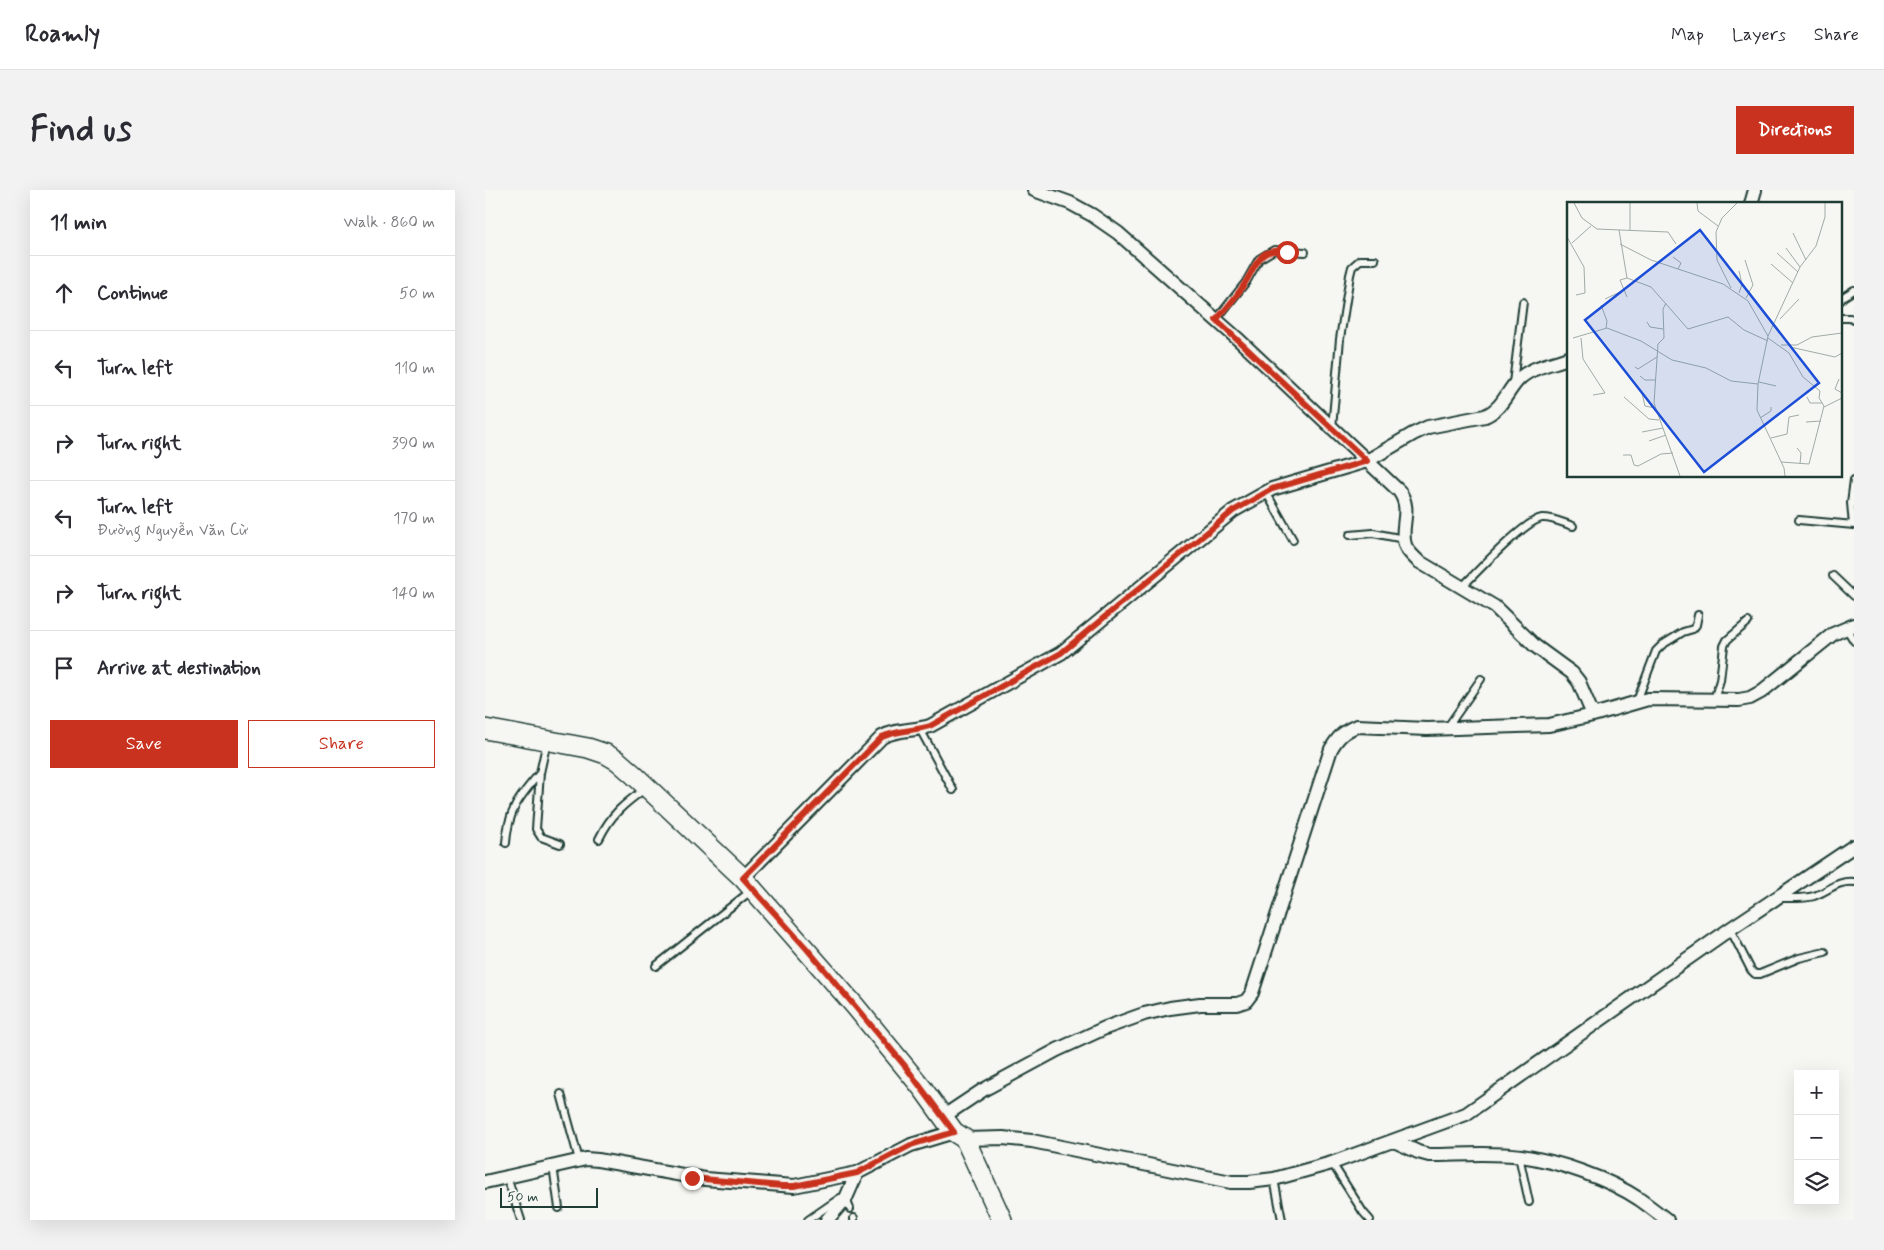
<!DOCTYPE html>
<meta charset="utf-8">
<style>
:root{--surface:#fff;--page:#f2f2f3;--text:#2b2b33;--muted:#7c7c81;--line:#e1e1e2;--accent:#c8321e}
body{margin:0;font-family:Mynerve,sans-serif;background:var(--page);color:var(--text)}
.controls{position:absolute;right:15px;bottom:15px;display:grid;overflow:hidden;border-radius:0px;box-shadow:0 5px 20px #0002}
.controls button{width:45px;height:45px;display:grid;place-items:center;padding:0;border:0;border-bottom:1px solid var(--line);background:var(--surface);color:var(--text);font:25px sans-serif}
.scale{position:absolute;left:15px;bottom:12px;width:98px;box-sizing:border-box;padding-left:5px;border:2px solid #1f3d34;border-top:0;font-size:14px;line-height:18px;white-space:nowrap;color:#1f3d34;-webkit-text-stroke:4px #f6f6f2;paint-order:stroke}
.stop{position:absolute;width:15px;height:15px;margin:-11px;border:4px solid #c8321e;border-radius:50%;background:#fff}
.stop.end{background:#c8321e;border-color:#fff;box-shadow:0 1px 5px #0008}
.list{margin:0;padding:0;list-style:none}
h2{display:flex;justify-content:space-between;align-items:center;height:65px;margin:0;padding:0 20px;font-size:21px}
h2 small{font-size:16px;font-weight:400;color:var(--muted)}
.list li{display:grid;grid-template-columns:32px 1fr auto;gap:15px;align-items:center;box-sizing:border-box;height:75px;padding:0 20px;border-top:1px solid var(--line)}
.list b{display:block;font-size:19px;white-space:nowrap}
.list p{margin:0;font-size:16px;white-space:nowrap;color:var(--muted)}
.list em{font-size:16px;font-style:normal;color:var(--muted)}
.actions{display:flex;gap:10px;padding:15px 20px}
.actions a{flex:1;padding:11px 0;border:1px solid var(--accent);border-radius:0px;text-align:center;font-size:18px;color:var(--accent)}
.actions .main{background:var(--accent);color:#fff}
.icon{flex:none;width:28px;height:28px;fill:none;stroke:currentColor;stroke-width:2;stroke-linecap:round;stroke-linejoin:round}
.map{position:relative;flex:none;width:1369px;height:1030px;overflow:hidden;border-radius:0px}
header{display:flex;align-items:center;gap:30px;box-sizing:border-box;height:70px;padding:0 25px;background:var(--surface);border-bottom:1px solid var(--line)}
header strong{font-size:24px}
nav{display:flex;gap:28px;margin-inline-start:auto;font-size:18px}
.intro{display:flex;align-items:center;justify-content:space-between;box-sizing:border-box;height:120px;padding:0 30px}
h1{margin:0;font-size:35px}
.button{padding:12px 22px;border-radius:0px;background:var(--accent);color:#fff;font-size:18px;font-weight:700}
main{display:flex;gap:30px;padding:0 30px}
aside{flex:1;background:var(--surface);border-radius:0px;box-shadow:0 5px 20px #0002}
.map>svg:first-child{display:block}
.lines{fill:none;stroke-linecap:round;stroke-linejoin:round}
.lane-casing{stroke:#1f3d34;stroke-width:10}
.street-casing{stroke:#1f3d34;stroke-width:16}
.secondary-casing{stroke:#1f3d34;stroke-width:22}
.lane{stroke:#f6f6f2;stroke-width:6}
.street{stroke:#f6f6f2;stroke-width:12}
.secondary{stroke:#f6f6f2;stroke-width:19}
.route{stroke:#c8321e;stroke-width:6}
.inset-road{fill:none;stroke:#a0aca6;stroke-width:1}
.view{fill:#1d4ed8;fill-opacity:0.15;stroke:#1d4ed8;stroke-width:2.5}
.inset-edge{fill:none;stroke:#1f3d34;stroke-width:2.5}
</style>
<header>
<strong>Roamly</strong>
<nav><a>Map</a><a>Layers</a><a>Share</a></nav>
</header>
<div class="intro"><h1>Find us</h1><a class="button">Directions</a></div>
<main>
<aside>
<h2>11 min<small>Walk · 860 m</small></h2>
<ul class="list">
<li><svg class="icon" aria-label="ahead" viewBox="0 0 24 24"><path d="M12 20V5M6 11l6-6 6 6"/></svg><div><b>Continue</b></div><em>50 m</em></li>
<li><svg class="icon" aria-label="left" viewBox="0 0 24 24"><path d="M17 20v-9H6M10 6l-5 5 5 5"/></svg><div><b>Turn left</b></div><em>110 m</em></li>
<li><svg class="icon" aria-label="right" viewBox="0 0 24 24"><path d="M7 20v-9h11M14 6l5 5-5 5"/></svg><div><b>Turn right</b></div><em>390 m</em></li>
<li><svg class="icon" aria-label="left" viewBox="0 0 24 24"><path d="M17 20v-9H6M10 6l-5 5 5 5"/></svg><div><b>Turn left</b><p>Đường Nguyễn Văn Cừ</p></div><em>170 m</em></li>
<li><svg class="icon" aria-label="right" viewBox="0 0 24 24"><path d="M7 20v-9h11M14 6l5 5-5 5"/></svg><div><b>Turn right</b></div><em>140 m</em></li>
<li><svg class="icon" aria-label="arrive" viewBox="0 0 24 24"><path d="M6 21V4h12l-3 4 3 4H6"/></svg><div><b>Arrive at destination</b></div></li>
</ul>
<div class="actions"><a class="main">Save</a><a>Share</a></div>
</aside>
<div class="map">
<svg width="1369" height="1030" viewBox="0 0 1369 1030">
<rect width="100%" height="100%" fill="#f6f6f2"/>
<filter id="ink" filterUnits="userSpaceOnUse"><feTurbulence type="fractalNoise" baseFrequency=".02" numOctaves="2"/><feDisplacementMap in="SourceGraphic" scale="10" xChannelSelector="R" yChannelSelector="G"/><feConvolveMatrix kernelMatrix="1 2 1 2 8 2 1 2 1" color-interpolation-filters="sRGB"/></filter>
<g filter="url(#ink)">
<g class="lines">
<defs>
<path id="lane" d="M1355 111 1358 107 1369 100
M1355 128H1365L1369 130
M731 130 761 92 774 69 789 60 820 62
M1028 193 1038 112
M847 238 855 149 865 85 867 77 875 70H890
M781 302 808 350
M1314 330 1369 335
M1368 335 1366 313 1369 290
M865 345 888 343 919 349
M1348 386 1369 406
M977 397C992 382 1039 331 1057 328 1067 327 1078 333 1088 336
M1361 438 1369 451
M1229 510 1235 490 1239 456 1242 450 1263 432
M1152 511 1171 461 1177 455 1198 442 1208 439 1211 435 1213 425
M962 538 996 489
M435 539 468 600
M62 551 55 583 51 639 56 647 75 654
M114 649C126 624 139 614 161 598
M21 653C23 621 34 607 55 583
M1293 708C1304 708 1318 709 1329 706 1344 701 1352 690 1369 692
M1245 739 1266 780 1270 784H1275L1314 768 1340 762
M171 776 267 700
M76 904 94 970
M1034 966 1044 1012
M847 973 878 1022 885 1030
M68 976 74 1018
M22 987 36 1030
M789 989 797 1030
M361 1008 365 1019
M369 1028V1030
M323 1030 355 1008"/>
<path id="street" d="M549 0 585 13 607 25 633 43 754 150 914 301C928 320 914 336 920 355 922 361 928 366 933 371L1010 417 1050 456 1087 483 1094 492 1108 525
M1266 14 1270 0
M258 688 397 547C411 539 429 541 445 536L576 463 748 321 787 299 882 271 928 244 943 237 1000 226C1017 219 1021 203 1033 190 1045 177 1067 174 1083 168
M459 926 498 900 572 860 620 838 659 824 685 818 715 814H752L761 811 767 803 846 559C853 547 859 541 872 536L942 539 1064 535 1108 525 1163 509 1254 510 1265 508 1276 502 1348 444 1369 435
M480 949 518 948 547 951 746 992H764L789 989 847 973 981 924 1245 739 1369 656
M909 951 933 962 944 965C974 965 1007 962 1036 966 1073 971 1124 989 1154 1009 1164 1016 1173 1023 1182 1030
M0 992 101 969 113 970 220 989 309 996 372 983 426 955 469 942
M342 1030 361 1008 372 983"/>
<path id="secondary" d="M0 539 103 558 121 564 133 571 149 585 258 688 370 816 438 899 469 942 480 949 517 1030"/>
</defs>
<use href="#lane" class="lane-casing"/>
<use href="#street" class="street-casing"/>
<use href="#secondary" class="secondary-casing"/>
<use href="#lane" class="lane"/>
<use href="#street" class="street"/>
<use href="#secondary" class="secondary"/>
</g>
</g>
<g class="lines" filter="url(#ink)">
<path class="route" d="M207 988 297 996H309L372 983 426 955 469 942 420 876 322 759 258 688 397 547C412 540 429 541 445 536L576 463 748 321 787 299 882 271 731 130C742 118 752 106 760 93 772 74 774 56 802 62"/>
</g>
<g transform="translate(1082 12)">
<rect width="275" height="275" fill="#f6f6f2"/>
<path class="inset-road" d="M7 1 15 16 30 27 101 30 109 42M130 1 131 9 151 24M52 28 60 76 84 85 121 127 161 115 177 128 201 139M63 28V1M226 31 239 58M0 35 17 65 18 91 9 93M5 41 24 24M53 42 84 58 156 82 181 99 201 134M219 46 233 65M210 51 231 70M106 55 114 61 111 67M178 58 186 83 179 96M204 62 226 81M172 69 175 82 172 91M164 86 150 58 149 30 155 16 170 1M60 95 53 78 60 76M38 97 55 89M99 101 96 107 97 136 91 142 87 201 113 274M34 103 40 119 39 126M213 117 232 97M80 120 83 125 96 127M6 136 40 126 74 139 105 158 139 166 164 179 191 182M14 136 16 157 38 191 26 193M201 136 222 151 236 175 253 189 252 196 257 204 242 262 214 260M214 143H230L245 135 275 131M223 145 268 155 275 151M68 165 71 167 90 155M73 174 78 178H88M272 177 268 187 275 191M192 180 209 184M75 191 78 204 88 206M57 195 82 217 92 218M240 195 243 201H255M257 205 275 196M193 216 204 209V205M239 220 254 219M75 230 96 226M204 236 220 232 222 215 232 213M82 239 99 233M230 246 234 251 233 262M56 253H64L67 263 71 264 94 252 106 251M218 274 217 266 190 208 191 182 201 134 233 65 249 44 258 15V1"/>
<path class="view" d="M133 28 252 181 137 270 18 118Z"/>
<rect width="275" height="275" class="inset-edge"/>
</g>
</svg>
<div class="controls">
<button>+</button>
<button>−</button>
<button><svg class="icon" aria-label="layers" viewBox="0 0 24 24"><path d="M12 4l9 5-9 5-9-5zM3 14l9 5 9-5"/></svg></button>
</div>
<div class="scale">50 m</div>
<div class="stop" style="left:802px;top:62px"></div>
<div class="stop end" style="left:207px;top:988px"></div>
</div>
</main>
